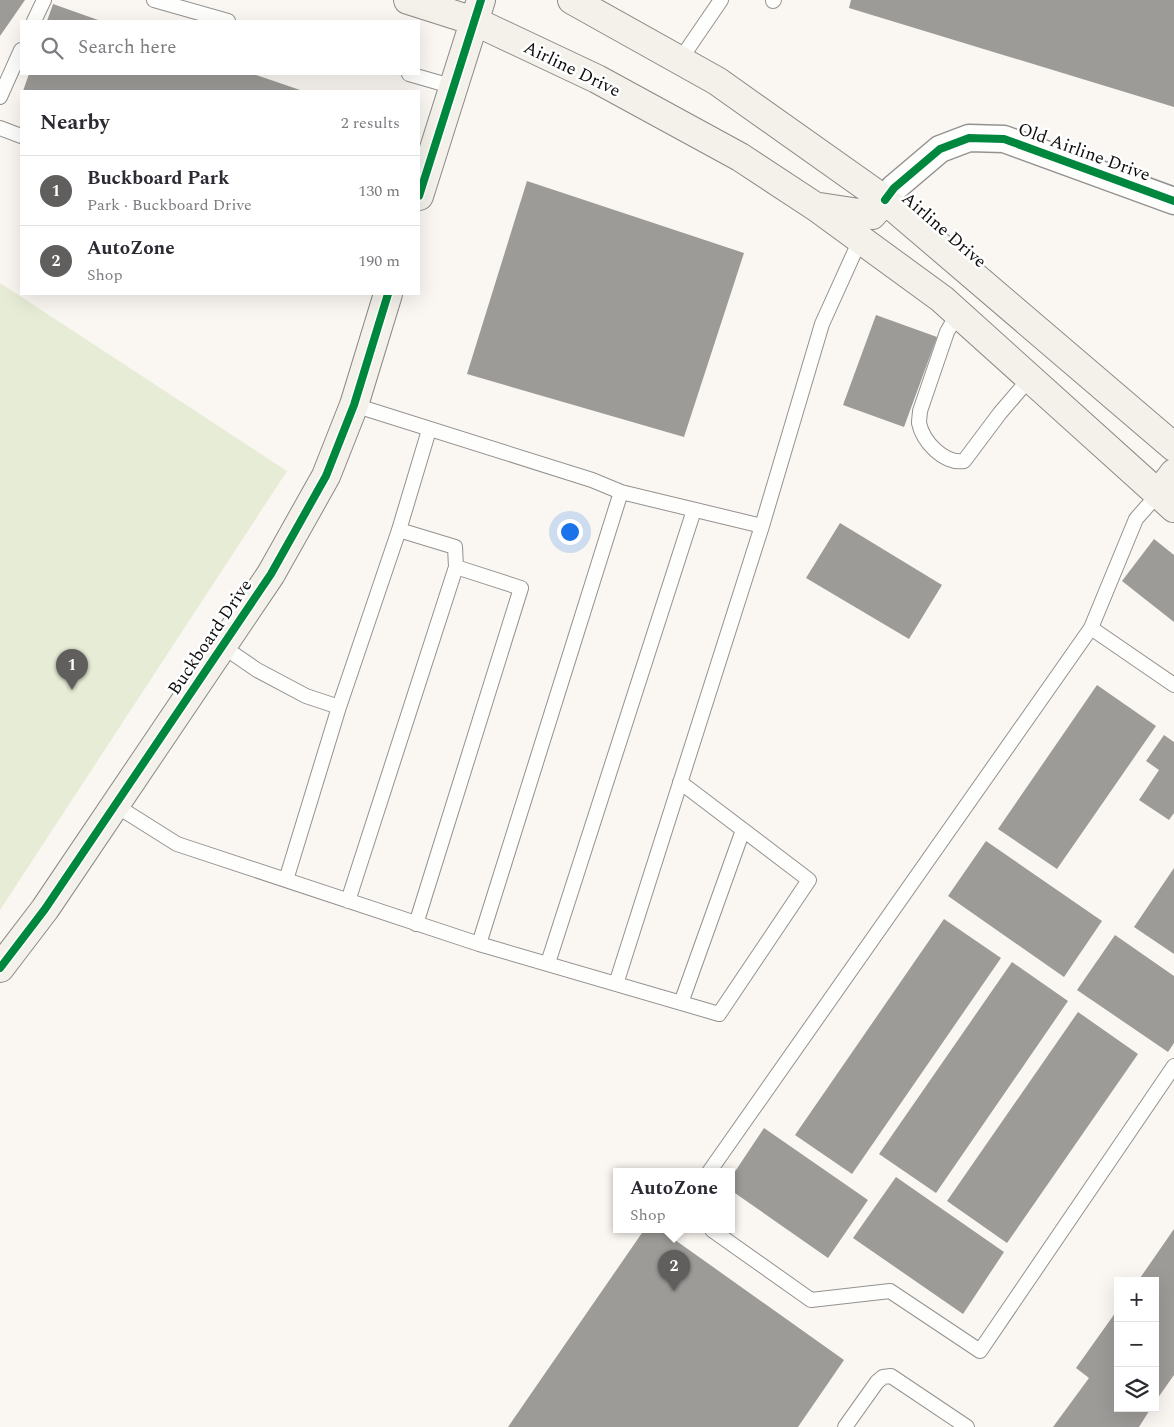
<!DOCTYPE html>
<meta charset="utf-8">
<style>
:root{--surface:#fff;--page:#f2f2f3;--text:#2b2b33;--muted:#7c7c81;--line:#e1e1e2;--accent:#605f5d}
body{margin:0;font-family:Spectral,serif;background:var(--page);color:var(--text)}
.controls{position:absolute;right:15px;bottom:15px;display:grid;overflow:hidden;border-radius:0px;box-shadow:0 5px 20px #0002}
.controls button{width:45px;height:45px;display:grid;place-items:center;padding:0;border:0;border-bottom:1px solid var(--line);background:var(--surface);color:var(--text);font:25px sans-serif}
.you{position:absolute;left:569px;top:531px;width:18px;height:18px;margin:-12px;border:4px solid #fff;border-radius:50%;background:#1a73e8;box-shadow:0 0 0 8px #1a73e833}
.badge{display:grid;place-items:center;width:32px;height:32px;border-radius:50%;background:var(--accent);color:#fff;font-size:16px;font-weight:700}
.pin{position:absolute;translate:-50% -41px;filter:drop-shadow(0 1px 2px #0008)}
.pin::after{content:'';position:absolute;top:26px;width:18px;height:15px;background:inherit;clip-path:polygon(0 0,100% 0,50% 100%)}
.popup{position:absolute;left:613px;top:1168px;width:122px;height:65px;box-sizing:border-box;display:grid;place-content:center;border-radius:0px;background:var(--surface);filter:drop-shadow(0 1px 4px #0005);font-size:16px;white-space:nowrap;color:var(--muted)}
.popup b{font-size:19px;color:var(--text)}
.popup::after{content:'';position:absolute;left:50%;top:100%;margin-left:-10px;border:10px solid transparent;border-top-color:var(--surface)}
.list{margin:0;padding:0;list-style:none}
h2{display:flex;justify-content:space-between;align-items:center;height:65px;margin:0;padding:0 20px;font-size:21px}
h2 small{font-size:16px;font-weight:400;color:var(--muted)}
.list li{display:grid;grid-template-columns:32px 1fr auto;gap:15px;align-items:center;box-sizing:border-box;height:70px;padding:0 20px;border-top:1px solid var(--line)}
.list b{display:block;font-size:19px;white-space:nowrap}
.list p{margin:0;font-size:16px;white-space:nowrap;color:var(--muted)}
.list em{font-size:16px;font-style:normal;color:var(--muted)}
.icon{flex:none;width:28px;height:28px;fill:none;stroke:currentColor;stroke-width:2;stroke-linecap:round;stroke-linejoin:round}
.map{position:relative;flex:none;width:1174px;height:1427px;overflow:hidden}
.search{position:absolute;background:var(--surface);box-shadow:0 5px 20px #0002;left:20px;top:20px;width:400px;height:55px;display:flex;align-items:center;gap:12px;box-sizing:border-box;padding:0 18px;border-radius:0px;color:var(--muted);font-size:19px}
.panel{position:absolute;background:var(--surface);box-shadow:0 5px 20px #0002;left:20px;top:90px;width:400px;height:205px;border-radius:0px}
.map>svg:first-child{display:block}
.green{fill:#e6ecd5}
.building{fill:#9d9b98}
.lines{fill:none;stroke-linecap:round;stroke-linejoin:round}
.lane-casing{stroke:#949290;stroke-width:16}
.street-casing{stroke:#949290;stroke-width:29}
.secondary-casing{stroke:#8a8987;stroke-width:30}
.lane{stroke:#fefefd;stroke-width:14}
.street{stroke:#fefefd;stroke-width:26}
.secondary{stroke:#f3f1ea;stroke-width:28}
.cycleway-casing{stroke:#fff;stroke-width:11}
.cycleway{stroke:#00873e;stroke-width:8}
.labels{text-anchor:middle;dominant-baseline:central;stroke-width:5;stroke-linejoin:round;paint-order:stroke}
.street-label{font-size:18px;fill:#0d0d0d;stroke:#fff}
</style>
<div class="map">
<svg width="1174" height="1427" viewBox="0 0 1174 1427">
<rect width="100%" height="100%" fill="#faf7f2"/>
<path class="green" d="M0 283 287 471 0 910Z"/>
<path class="building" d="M0 0H25L0 36Z
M851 0H1174V107L849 8Z
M53 4 101 21H47Z
M29 74H253L303 91H23Z
M527 181 744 253 684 437 467 374Z
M876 315 937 337 904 427 843 405Z
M840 523 942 585 909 639 806 578Z
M1154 539 1174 555V622L1122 581Z
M1097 685 1156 726 1057 869 998 829Z
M1164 735 1174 742V813L1169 820 1139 800 1159 770 1146 761Z
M986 841 1102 921 1064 977 948 896Z
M1174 868V954L1134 927Z
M944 919 1001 958 852 1174 795 1135Z
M1115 935 1174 976V1043L1168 1052 1077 990Z
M1012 962 1068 1001 936 1193 879 1154Z
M1078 1012 1138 1054 1007 1243 947 1201Z
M764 1128 868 1200 828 1258 732 1191V1176Z
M896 1177 1004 1252 963 1314 853 1238Z
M1174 1229V1375L1155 1402V1281H1138Z
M644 1230H661L844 1360 798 1427H508Z
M1118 1309V1408H1151L1139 1427H1053L1089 1378 1076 1368Z"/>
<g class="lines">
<defs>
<path id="lane" d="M154 0 228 21
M773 1 774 0
M34 21 44 0
M680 60 721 0
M409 74 454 87
M0 97 21 50
M0 128 21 136
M958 313 947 332 920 411C920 414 919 419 919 423 923 442 944 464 964 461L1000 413 1030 378
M354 405 592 480 621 492 762 526
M399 530 429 430
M1091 628 1136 519 1158 494
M222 646 257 670 306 696 339 707
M115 805 177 844 479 944 719 1014 809 880 680 782
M286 880 339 707 399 530 455 547 456 567 348 901
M416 924 521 588 456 567
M479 944 621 492
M548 963 694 510
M616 984 762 526 822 324 860 240
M681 1003 743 830
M709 1172 1091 628 1174 685
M712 1230 811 1300 890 1291 980 1351 1174 1066
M845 1427 877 1382 883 1377 891 1376 967 1427"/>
<path id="street" d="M885 200 894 188 940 149 969 138 1004 139 1174 201"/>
<path id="secondary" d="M408 0 474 21 597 79 740 157 816 207 942 299 1174 508
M572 0 717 81 885 200 1174 447
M419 196 481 0
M820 207 872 215 885 200
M1158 494 1174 473
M0 968 45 909 271 574 326 476 354 405 388 294"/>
</defs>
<use href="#lane" class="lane-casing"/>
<use href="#street" class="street-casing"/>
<use href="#secondary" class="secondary-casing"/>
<use href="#lane" class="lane"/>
<use href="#street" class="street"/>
<use href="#secondary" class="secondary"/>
<defs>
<path id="cycleway" d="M419 196 481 0
M885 200 894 188 940 149 969 138 1004 139 1174 201
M0 968 45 909 271 574 326 476 354 405 388 294"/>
</defs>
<use href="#cycleway" class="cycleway-casing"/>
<use href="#cycleway" class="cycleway"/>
</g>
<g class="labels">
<g class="street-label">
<text transform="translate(572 69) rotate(26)">Airline Drive</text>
<text transform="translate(1084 152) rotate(20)">Old Airline Drive</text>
<text transform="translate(944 230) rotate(41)">Airline Drive</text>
<text transform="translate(210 637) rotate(-56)">Buckboard Drive</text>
</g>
</g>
</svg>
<div class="controls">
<button>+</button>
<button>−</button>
<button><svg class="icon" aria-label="layers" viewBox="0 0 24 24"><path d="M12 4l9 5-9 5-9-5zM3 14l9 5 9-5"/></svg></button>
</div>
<div class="you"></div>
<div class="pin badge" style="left:72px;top:690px">1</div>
<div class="pin badge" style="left:674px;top:1291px">2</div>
<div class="popup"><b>AutoZone</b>Shop</div>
<div class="search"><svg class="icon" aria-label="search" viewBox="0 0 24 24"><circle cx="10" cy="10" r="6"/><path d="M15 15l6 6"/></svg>Search here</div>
<section class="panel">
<h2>Nearby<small>2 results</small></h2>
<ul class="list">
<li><span class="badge">1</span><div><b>Buckboard Park</b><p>Park · Buckboard Drive</p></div><em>130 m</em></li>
<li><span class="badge">2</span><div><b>AutoZone</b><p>Shop</p></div><em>190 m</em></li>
</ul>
</section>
</div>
